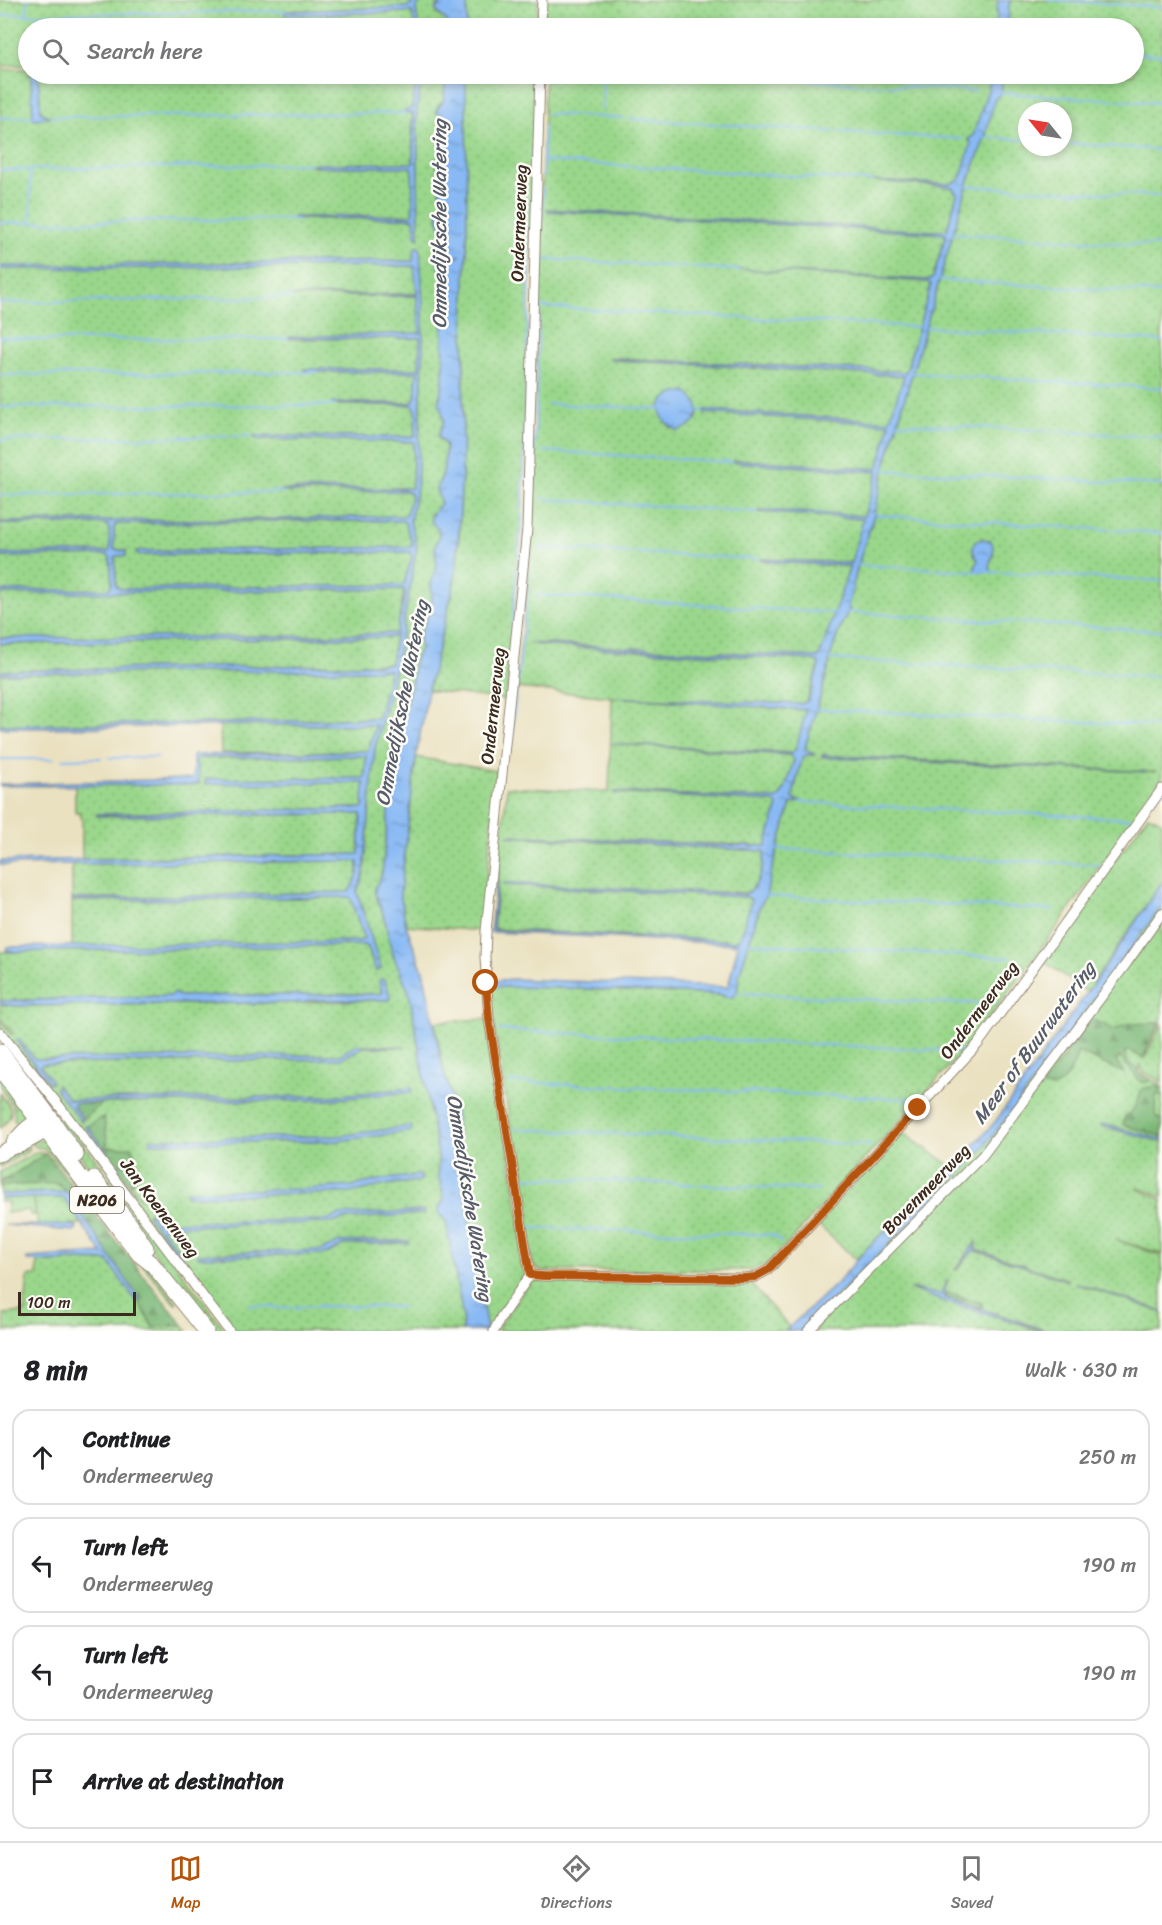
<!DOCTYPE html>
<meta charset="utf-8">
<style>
:root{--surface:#fff;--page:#f6f6f6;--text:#202124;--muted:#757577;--line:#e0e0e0;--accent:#b45309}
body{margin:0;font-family:Sriracha,sans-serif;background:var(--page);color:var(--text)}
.compass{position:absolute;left:1018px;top:102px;width:54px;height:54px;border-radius:50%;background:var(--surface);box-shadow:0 3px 9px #0003;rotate:300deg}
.scale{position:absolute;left:18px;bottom:15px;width:118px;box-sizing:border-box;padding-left:6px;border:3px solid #3b2a1e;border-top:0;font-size:16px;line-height:21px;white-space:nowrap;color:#3b2a1e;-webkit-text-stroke:4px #fdfcf7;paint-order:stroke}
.stop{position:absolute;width:18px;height:18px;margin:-14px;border:4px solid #b45309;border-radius:50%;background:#fff}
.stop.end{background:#b45309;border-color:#fff;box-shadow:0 2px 6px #0008}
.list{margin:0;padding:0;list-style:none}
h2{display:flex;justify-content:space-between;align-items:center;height:78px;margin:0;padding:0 24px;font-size:26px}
h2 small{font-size:20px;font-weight:400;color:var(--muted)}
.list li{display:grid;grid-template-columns:39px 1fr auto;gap:18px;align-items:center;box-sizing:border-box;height:96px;margin:0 12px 12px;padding:0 12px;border:2px solid var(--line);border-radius:18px}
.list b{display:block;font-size:22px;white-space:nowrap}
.list p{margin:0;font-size:20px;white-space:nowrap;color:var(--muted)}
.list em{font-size:20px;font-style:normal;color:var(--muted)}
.icon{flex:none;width:33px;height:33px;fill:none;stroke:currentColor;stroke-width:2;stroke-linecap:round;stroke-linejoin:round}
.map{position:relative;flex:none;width:1162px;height:1331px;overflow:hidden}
.search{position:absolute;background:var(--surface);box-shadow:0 3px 9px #0003;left:18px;right:18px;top:18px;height:66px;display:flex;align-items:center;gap:15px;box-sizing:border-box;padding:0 21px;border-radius:33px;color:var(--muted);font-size:22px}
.sheet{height:510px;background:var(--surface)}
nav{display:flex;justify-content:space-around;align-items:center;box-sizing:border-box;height:84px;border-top:2px solid var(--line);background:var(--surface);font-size:16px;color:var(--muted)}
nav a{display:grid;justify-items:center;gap:3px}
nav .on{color:var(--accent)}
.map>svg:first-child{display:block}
.grass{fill:url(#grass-dots);stroke:#6a8054;stroke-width:1.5;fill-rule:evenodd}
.forest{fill:url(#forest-firs);stroke:#5b714a;stroke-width:1.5}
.garden{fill:#9ad78b;stroke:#6a8054;stroke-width:1.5}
.water{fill:url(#water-ripples);stroke:#627289;stroke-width:1.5;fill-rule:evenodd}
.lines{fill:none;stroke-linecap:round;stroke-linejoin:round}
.stream{stroke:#88b9f4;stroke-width:2}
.ferry{stroke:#565c69;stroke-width:1.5;stroke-dasharray:8 6;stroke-linecap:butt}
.street-casing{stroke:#92866f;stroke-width:11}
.secondary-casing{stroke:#92866f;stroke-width:16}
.primary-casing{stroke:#92866f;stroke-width:17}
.street{stroke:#fff;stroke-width:9}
.secondary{stroke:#fff;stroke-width:14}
.primary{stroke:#fff;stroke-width:15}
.route{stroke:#b45309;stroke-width:8}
.labels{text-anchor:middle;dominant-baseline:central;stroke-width:5;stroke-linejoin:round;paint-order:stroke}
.shield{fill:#fdfcf7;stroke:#75695f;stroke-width:1.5}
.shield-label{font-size:16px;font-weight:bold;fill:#3b2a1e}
.street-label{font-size:18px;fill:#3b2a1e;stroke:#fdfcf7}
.water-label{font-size:20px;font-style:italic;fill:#565c69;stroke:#fdfcf7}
</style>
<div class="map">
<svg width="1162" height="1331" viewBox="0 0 1162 1331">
<defs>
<pattern id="grass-dots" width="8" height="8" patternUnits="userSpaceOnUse" patternTransform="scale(1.5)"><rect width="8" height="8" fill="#9ad78b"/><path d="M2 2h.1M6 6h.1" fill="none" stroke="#86b978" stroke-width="1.8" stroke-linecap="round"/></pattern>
<pattern id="forest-firs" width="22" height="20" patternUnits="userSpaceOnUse" patternTransform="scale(1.5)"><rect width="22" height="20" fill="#7bb877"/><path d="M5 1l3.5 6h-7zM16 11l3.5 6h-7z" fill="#669661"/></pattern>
<pattern id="water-ripples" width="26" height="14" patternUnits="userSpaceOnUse" patternTransform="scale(1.5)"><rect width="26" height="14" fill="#88b9f4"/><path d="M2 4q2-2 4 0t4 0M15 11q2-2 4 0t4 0" fill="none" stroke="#7097c5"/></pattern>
</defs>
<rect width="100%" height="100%" fill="#fdfcf7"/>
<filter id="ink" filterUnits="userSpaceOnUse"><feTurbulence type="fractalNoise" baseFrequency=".0167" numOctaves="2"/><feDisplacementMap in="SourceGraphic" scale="12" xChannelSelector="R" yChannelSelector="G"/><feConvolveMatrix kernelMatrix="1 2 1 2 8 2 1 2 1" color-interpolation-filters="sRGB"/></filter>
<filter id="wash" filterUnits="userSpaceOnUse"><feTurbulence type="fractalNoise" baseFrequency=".008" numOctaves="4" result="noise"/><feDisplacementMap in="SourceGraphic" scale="24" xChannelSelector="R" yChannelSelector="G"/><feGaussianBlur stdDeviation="1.35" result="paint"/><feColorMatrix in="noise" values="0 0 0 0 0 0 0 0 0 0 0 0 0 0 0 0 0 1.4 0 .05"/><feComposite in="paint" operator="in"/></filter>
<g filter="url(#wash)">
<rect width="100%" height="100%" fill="#eae1c0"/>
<path class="grass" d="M0 0H415L409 7 286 11 285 14 412 12 415 28H28V65L0 66Z
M422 0H444L436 7 437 14 447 21V28H419L416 9Z
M467 0H538L537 28H467Z
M545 0H998L996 28H545Z
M1011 0H1162V781L1033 960 963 1051 790 1241 765 1265 751 1270 541 1271 537 1269 533 1264 491 1006 490 987 516 986 721 995 729 998 737 993 739 976 760 906 766 894 772 869 791 804 800 801 793 799V795L801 762 805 755H814L807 751 805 748 828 670 829 659 848 607 858 565 874 515 884 470 967 186 985 137 995 98 1001 93 1003 74H1134V28H1008L1009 4ZM1027 111H1063V147H1027ZM983 539 994 556 989 561V565L975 569 978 560C973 553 971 549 975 541ZM822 755 833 756 1156 772 822 756Z
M28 69V74H31L33 119 50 116 45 115 40 109 38 74H417L412 108 413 163 312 165 318 167H412L414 215 295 218 297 219 414 218 416 236 419 238 417 109 422 74H446L444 100 437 107 444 121 445 149 437 159V167L442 175 440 190 443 202 439 209 438 219 443 232V247L438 264 443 274 444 294 442 313 444 364 442 389 439 398 445 421 439 433V439L445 444 446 447 443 474 436 489 441 503 437 509 431 514 432 523 438 527 439 536 435 547 437 566 431 584 432 599 426 621 419 636 420 648 414 662 412 681 402 719V730L400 740 394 745C393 760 389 774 391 789L382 874 375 888V893L384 916 392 952 409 992 438 1155V1174L444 1199 439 1207 440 1215 446 1221 463 1317 462 1331H230L224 1320 229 1317 226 1313H219L0 1028V1021L11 1034 13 1033 0 1018V1004L16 1006 251 1003 253 1005 258 1003 389 1000 379 981 382 993 377 994 180 996 173 994 171 996 0 1001V952L364 945 367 947 376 971 381 969 357 892 364 873 375 748 397 660 417 546 410 521 417 487 423 358 415 248 414 261 0 266V70ZM18 1040 35 1059 340 1055 356 1045 406 1047H363L341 1059 43 1064 40 1066 51 1080 48 1083 16 1041ZM57 1086 69 1100 331 1096 411 1088 412 1091 325 1100 102 1103 81 1121ZM104 1117 107 1147 140 1173 130 1184 142 1200 124 1181 126 1179 121 1171 118 1173 85 1128ZM150 1212 178 1253 183 1256 191 1270H189L147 1214Z
M466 74H536L522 516 506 700 428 690 453 589 459 538 462 473 465 278 467 253Z
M545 74H993L960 180 952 187 957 194 906 372 611 358 615 360 904 376 890 421 705 410V413L890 424 879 469 740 460 736 462 878 472 864 516 764 510 760 512 864 519 851 563 762 559 768 562 850 566 820 656 818 657 528 643 550 646 814 660 818 662 819 665 806 703 800 704 666 700 807 710 796 749 792 753 634 745 790 755 794 760 785 789 778 799 614 792 774 802 778 805 766 846 508 836 764 851C765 863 759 885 748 893L504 885 746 897 751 899V902L741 936 737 941 493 929 501 851H499L502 835 507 787 609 792 612 697 516 688 528 580 533 499Z
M404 265 415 266 417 294 291 296H418L420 334 289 337 288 339 420 338 419 369 305 370 308 372H417L415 398 412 403H333L336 405H413L416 410 415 435 411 437 256 439 414 442 412 488 282 491 285 492 408 491 411 496 406 516 273 519 0 522V269Z
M276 521H404L413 546 409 547 136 551 138 555 410 552 412 556 404 585 120 589 116 587 115 558 116 556H126V551L114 549V527L116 524Z
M0 524H106L109 527 110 550 108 552 0 554Z
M108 555 110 557 112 584 109 589 0 591V557Z
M404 589 397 633 296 636 0 638V594Z
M395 637 391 664 0 671V644Z
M275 670H390L378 718 218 723 0 725V674Z
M220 725H376L368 751 221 753Z
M366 756 365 778 206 779 205 783H365L364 808 97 814V816L361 814 359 854 82 859V821L80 812H75V785H191L199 784 196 761 197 758Z
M416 757 497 771 482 931 406 925 400 895Z
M1148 815 1162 821V882L1087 992 1042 960Z
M358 861V874L349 892 72 899V864Z
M351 897 364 938 360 941 72 946V901Z
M1162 906V1019L1148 1044 1145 1059 1162 1022V1082L1142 1071 1140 1064 1139 1073 1162 1086V1139L1101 1125 1162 1142V1196L1139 1188 1137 1189 1162 1199V1254L1114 1239 1162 1256V1311L1075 1283 1162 1312V1331H1047L1013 1319 944 1298 943 1296 948 1280 940 1295 911 1289 1042 1331H802L978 1155ZM977 1241 975 1247 977 1250 1069 1280 974 1250 957 1270 955 1269Z
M487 1019 528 1269C518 1291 498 1307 491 1331H487L458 1147 455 1108 443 1069 435 1022Z
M0 1073 24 1111 25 1118 21 1128 14 1120C17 1105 7 1100 2 1088 0 1083 0 1078 0 1073Z
M0 1093C12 1109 17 1113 0 1128Z
M62 1115 226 1331H214L80 1155 56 1122Z
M901 1133 904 1134 953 1167 899 1216 856 1259 817 1224Z
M38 1140 46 1142 177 1302 175 1304 49 1152 43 1148 36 1147 31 1142Z
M29 1147 27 1152 0 1167V1160Z
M37 1152 46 1154 0 1183V1172Z
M45 1183H58L67 1193 0 1194V1186Z
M34 1198H64L81 1222 80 1224 38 1226Z
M76 1260 108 1261 135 1300 139 1302 154 1327 183 1325 188 1331H5L4 1314 25 1312 24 1300 26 1299 28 1276H37V1261L50 1262Z
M556 1279 749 1282 789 1327 785 1331H498V1328L527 1285 532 1281Z"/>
<path class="forest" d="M1093 1020 1115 1030 1126 1024 1159 1023 1143 1058 1130 1051 1124 1052 1128 1062 1137 1069 1139 1073 1150 1079 1148 1082H1141L1120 1057 1116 1060 1124 1073 1078 1052C1073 1068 1062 1094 1042 1086L1088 1023Z
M1156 1086 1162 1089V1096L1157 1094C1154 1101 1155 1109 1156 1117L1162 1119V1136L1123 1125 1125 1116C1136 1112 1138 1100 1142 1089Z
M75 1103H102L83 1119 73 1106Z
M104 1117 108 1147H132L140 1173 130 1184 87 1126Z
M46 1154 50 1158 183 1325 154 1328 139 1302V1300L67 1193 58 1183 0 1186V1183Z
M946 1292 982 1303V1308L944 1297Z"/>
<path class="garden" d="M0 1198H34L35 1215H30L29 1210 7 1213 8 1202H0Z"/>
<path class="water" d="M415 0H422L416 9 419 28H415L412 12 285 15 286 11 408 7Z
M444 0H467V28H447V21L435 10Z
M998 0H1011L1009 4 1008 28H996Z
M31 74H38L41 112 45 115 54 117 33 119Z
M417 74H422L417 109 419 238 416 236 414 218 297 219 294 217 413 215 412 167H318L310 164 413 163V113H405L404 111 412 108Z
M446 74H466L467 253 465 278 462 473 457 561 453 589 428 690 416 757 400 895 406 925 424 974 443 1069 455 1108 458 1147 487 1331H462L463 1317 446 1221 438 1211 444 1199 438 1173V1155L409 992 392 952 384 916 375 893V888L382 874 391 789 390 776 393 763 390 753 394 745 400 740 402 730V719L412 681 414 662 420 648 419 636 426 621 432 599 431 584 437 566 435 547 439 536 438 528 432 523 430 517 441 503 436 489 443 474 446 447 445 444 438 436 444 421 439 401 442 389 444 364 442 313 444 294 443 275 438 265 443 247V232L438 215 443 202 440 190 442 175 436 162 445 149 444 121 436 111 444 100Z
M993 74H1003L1001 93 995 99 985 137 967 186 884 470 874 515 858 565 848 607 850 610 845 612 847 615C840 623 829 658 828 670L805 748 807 751 815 755H805L801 762 793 795V799L800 802 791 804 772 869 766 896 760 906 739 976 737 993 733 997 729 998 721 995 563 988 490 987 488 981 514 979 728 987 738 945 737 944 490 932 499 851H501L493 926 494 930 737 941 741 936 751 902V899L746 897 504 885V883L744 894C758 891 765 863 764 851L508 836 509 835 715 845 766 846 778 805 774 802 614 793V792L778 799 785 789 794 760 790 755 612 744 792 753 796 749 806 710 612 697 800 704 808 701 819 665 818 662 814 660 550 646 528 643 818 657 820 655 850 566 768 562 759 559 851 563 863 519 757 512 764 510 864 516 878 472 731 462 740 460 878 469 890 424 705 413 704 411 705 410 889 421 904 376 614 360 608 358 906 372 931 284 927 282 737 269 928 280 933 278 946 234 548 211 547 209 933 231 947 230 957 194 952 187 871 181 949 184 960 180 971 143 968 139 973 136Z
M415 247H420L423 305V358L417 487 410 521 417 546 397 660 375 748 364 873 357 892 381 969 376 971 368 947 364 945 6 952 7 947 360 941 364 938 350 897 72 901V899L349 892 358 874V861L0 865V861L359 854 361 814 97 816V814L363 808 364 783 205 784 206 779 365 778 366 756 198 758 196 761 199 784 191 785 0 786V784L192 779 193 778V755L368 751 376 725C251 723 125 729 0 728V725L218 723 378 718 390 670 0 674V671L391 664 395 637 0 644V638L296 636 396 633 405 594 404 589 0 594V591L109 589 112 584 110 557 108 555 0 557V554L108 552 110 550 109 527 106 524H0V522L273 519 406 516 411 496 408 491 285 492 281 490 412 488 414 442 256 439 253 436 411 437 415 434 416 410 413 405H335L331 403H412L415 398 417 372H308L304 369H419L420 338 288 339 289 337 420 333 417 296H288L417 294 414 266 0 269V266L413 261ZM276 521H404L413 546 409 547 136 551 138 555 410 552 412 556 404 585 121 589 116 586 115 558 116 556H126V551L114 549V527L116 524Z
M686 392C707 407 700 425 677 431 652 417 655 393 686 392Z
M983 539 991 541C999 559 984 558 992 572L974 571 978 560C973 553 971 548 975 541Z
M822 755 833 756 1147 772 833 758 822 757Z
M1162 882V906L1019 1102 978 1155 802 1331H785L839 1281 865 1250 953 1167 995 1122 1103 970Z
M381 979 385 980 390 996 389 1000H308L305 1003H258L253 1005 251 1003 16 1006 0 1004V1001L170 996 173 993 180 996 377 994 382 993 379 981Z
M18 1039 35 1059 340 1055 356 1045 406 1047H363L341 1059 43 1064 40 1066 51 1080V1083H49L16 1041Z
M57 1085 69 1100 331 1096 411 1088 412 1092 325 1100 75 1103 73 1106 83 1119 81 1121 55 1089Z
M1102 1124 1162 1139V1142L1101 1126Z
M87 1126 121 1171 118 1173 84 1127Z
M411 1126 412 1131 338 1141 151 1143 150 1139 338 1136Z
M421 1175V1180L419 1181 386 1185 350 1193 186 1196V1191L307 1189 352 1186 384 1179Z
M63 1192 67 1193 140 1300 139 1302 135 1300 108 1261 76 1260 50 1262 27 1261V1258L102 1253 64 1198H0V1194Z
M424 1211V1214L345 1219 332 1223 164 1226 162 1229C172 1243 186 1257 191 1272L147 1214 150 1212 158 1222 329 1220 339 1215Z
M5 1225H69L76 1226 77 1228 74 1231Z
M384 1241H409V1243L343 1245 329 1253 324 1254 198 1257V1254L322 1250 340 1242Z
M977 1241 975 1247 977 1250 1069 1281 974 1250 955 1270Z
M948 1280 943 1296 944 1298 1013 1319 1047 1331 945 1302 910 1289H914L940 1295Z
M1075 1283 1162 1311V1312Z"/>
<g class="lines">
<path class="stream" d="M1048 0 1162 7
M0 15 286 11
M26 15 28 0
M549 16 725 28
M1134 53 1162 55
M708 74 975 91
M1001 93 1162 103
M602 109 603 74
M547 114 623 118
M51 117 405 113
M0 118 33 117
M629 119 962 139
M985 137 1027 140
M1063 143 1162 150
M544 161 871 181
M0 170 310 164
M30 170 31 223
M543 177 544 126
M967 186 1162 196
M0 223 297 219
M953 233 1162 246
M540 259 739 270
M939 280 1162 293
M0 303 292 297
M539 307 919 327
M926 327 1162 341
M0 337 36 340 288 339
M912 373 1162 388
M0 375 318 372
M548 404 660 409
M0 407 335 405
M699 410 704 411
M898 423 1162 437
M0 440 253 436
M543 451 731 462
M884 470 1162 485
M0 495 285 492
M542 499 757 512
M876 515 1162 533
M540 548 759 559
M858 565 1162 581
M528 580 533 499 543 188
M536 595 834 613
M845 612 1162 631
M511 640 522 516 534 119
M829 659 1162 677
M816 709 1162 726
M512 733 528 587
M110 758 158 757
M0 759H54
M63 759 101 758
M800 802 1135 819
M778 849 1101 865
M766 896 1053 910
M749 943 1010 958
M737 993 949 1003H994
M499 1030 963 1051
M509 1082 912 1099
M515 1129 871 1145
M522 1177 819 1190
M530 1228 773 1235 781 1242
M249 1305 281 1308 320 1306 403 1307"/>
<path class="ferry" d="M441 265 465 253"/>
</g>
</g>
<g filter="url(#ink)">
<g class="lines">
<defs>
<path id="street" d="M541 28 542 0
M0 1032 61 1108 229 1331
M530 1275 543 1276 744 1278 755 1277 768 1270 978 1044 1162 789
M494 1331 501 1317 530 1275 489 1019 485 957 486 931 527 529 540 74
M808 1331 983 1155 1126 964 1162 913"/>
<path id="secondary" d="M10 1148C19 1134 32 1121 48 1117
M0 1154 10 1148 21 1145 46 1131 48 1122"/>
<path id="primary" d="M0 1051 50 1117 76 1155
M0 1069 120 1230 139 1254 153 1265 206 1331
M94 1179 130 1224 146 1248"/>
</defs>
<use href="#street" class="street-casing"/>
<use href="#secondary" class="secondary-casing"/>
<use href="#primary" class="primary-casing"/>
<use href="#street" class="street"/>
<use href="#secondary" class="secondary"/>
<use href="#primary" class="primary"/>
</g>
</g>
<g class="lines" filter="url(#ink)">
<path class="route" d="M486 983 489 1019 530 1275 543 1276 744 1278 755 1277 768 1270 918 1108"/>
</g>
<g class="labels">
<rect class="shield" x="70" y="1187" width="54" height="26" rx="4.5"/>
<g class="shield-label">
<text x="97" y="1200">N206</text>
</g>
<g class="street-label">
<text transform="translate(519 223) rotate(-88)">Ondermeerweg</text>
<text transform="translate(493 706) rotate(-84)">Ondermeerweg</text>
<text transform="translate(979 1010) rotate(-53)">Ondermeerweg</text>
<text transform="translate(926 1189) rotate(-46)">Bovenmeerweg</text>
<text transform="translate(160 1208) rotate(53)">Jan Koenenweg</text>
</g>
<g class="water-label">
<text transform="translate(439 224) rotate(-90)">Ommedijksche Watering</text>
<text transform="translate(402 703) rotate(-79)">Ommedijksche Watering</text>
<text transform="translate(1034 1043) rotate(-54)">Meer of Buurwatering</text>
<text transform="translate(470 1198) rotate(81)">Ommedijksche Watering</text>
</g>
</g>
</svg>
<svg class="compass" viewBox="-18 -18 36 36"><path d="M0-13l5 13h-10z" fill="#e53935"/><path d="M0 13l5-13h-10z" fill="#757577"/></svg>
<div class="scale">100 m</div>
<div class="stop" style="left:486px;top:983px"></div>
<div class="stop end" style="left:918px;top:1108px"></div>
<div class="search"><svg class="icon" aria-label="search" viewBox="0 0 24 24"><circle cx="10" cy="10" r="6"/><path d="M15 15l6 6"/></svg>Search here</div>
</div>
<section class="sheet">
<h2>8 min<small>Walk · 630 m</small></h2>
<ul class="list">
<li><svg class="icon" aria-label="ahead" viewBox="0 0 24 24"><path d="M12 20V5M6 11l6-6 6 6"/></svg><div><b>Continue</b><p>Ondermeerweg</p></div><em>250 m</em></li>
<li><svg class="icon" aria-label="left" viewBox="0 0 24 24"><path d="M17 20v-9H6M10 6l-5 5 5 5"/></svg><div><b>Turn left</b><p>Ondermeerweg</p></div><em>190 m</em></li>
<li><svg class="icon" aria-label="left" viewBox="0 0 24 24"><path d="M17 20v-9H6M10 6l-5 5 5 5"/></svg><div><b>Turn left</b><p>Ondermeerweg</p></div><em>190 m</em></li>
<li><svg class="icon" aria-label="arrive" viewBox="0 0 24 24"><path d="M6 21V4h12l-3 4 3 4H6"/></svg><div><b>Arrive at destination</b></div></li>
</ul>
</section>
<nav>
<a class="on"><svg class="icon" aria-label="map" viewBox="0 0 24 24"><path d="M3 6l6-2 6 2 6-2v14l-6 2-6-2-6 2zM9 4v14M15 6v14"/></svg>Map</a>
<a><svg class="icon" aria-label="directions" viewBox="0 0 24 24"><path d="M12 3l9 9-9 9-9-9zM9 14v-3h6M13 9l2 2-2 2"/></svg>Directions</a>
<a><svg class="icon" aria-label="saved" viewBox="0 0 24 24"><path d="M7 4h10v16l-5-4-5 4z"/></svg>Saved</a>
</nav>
